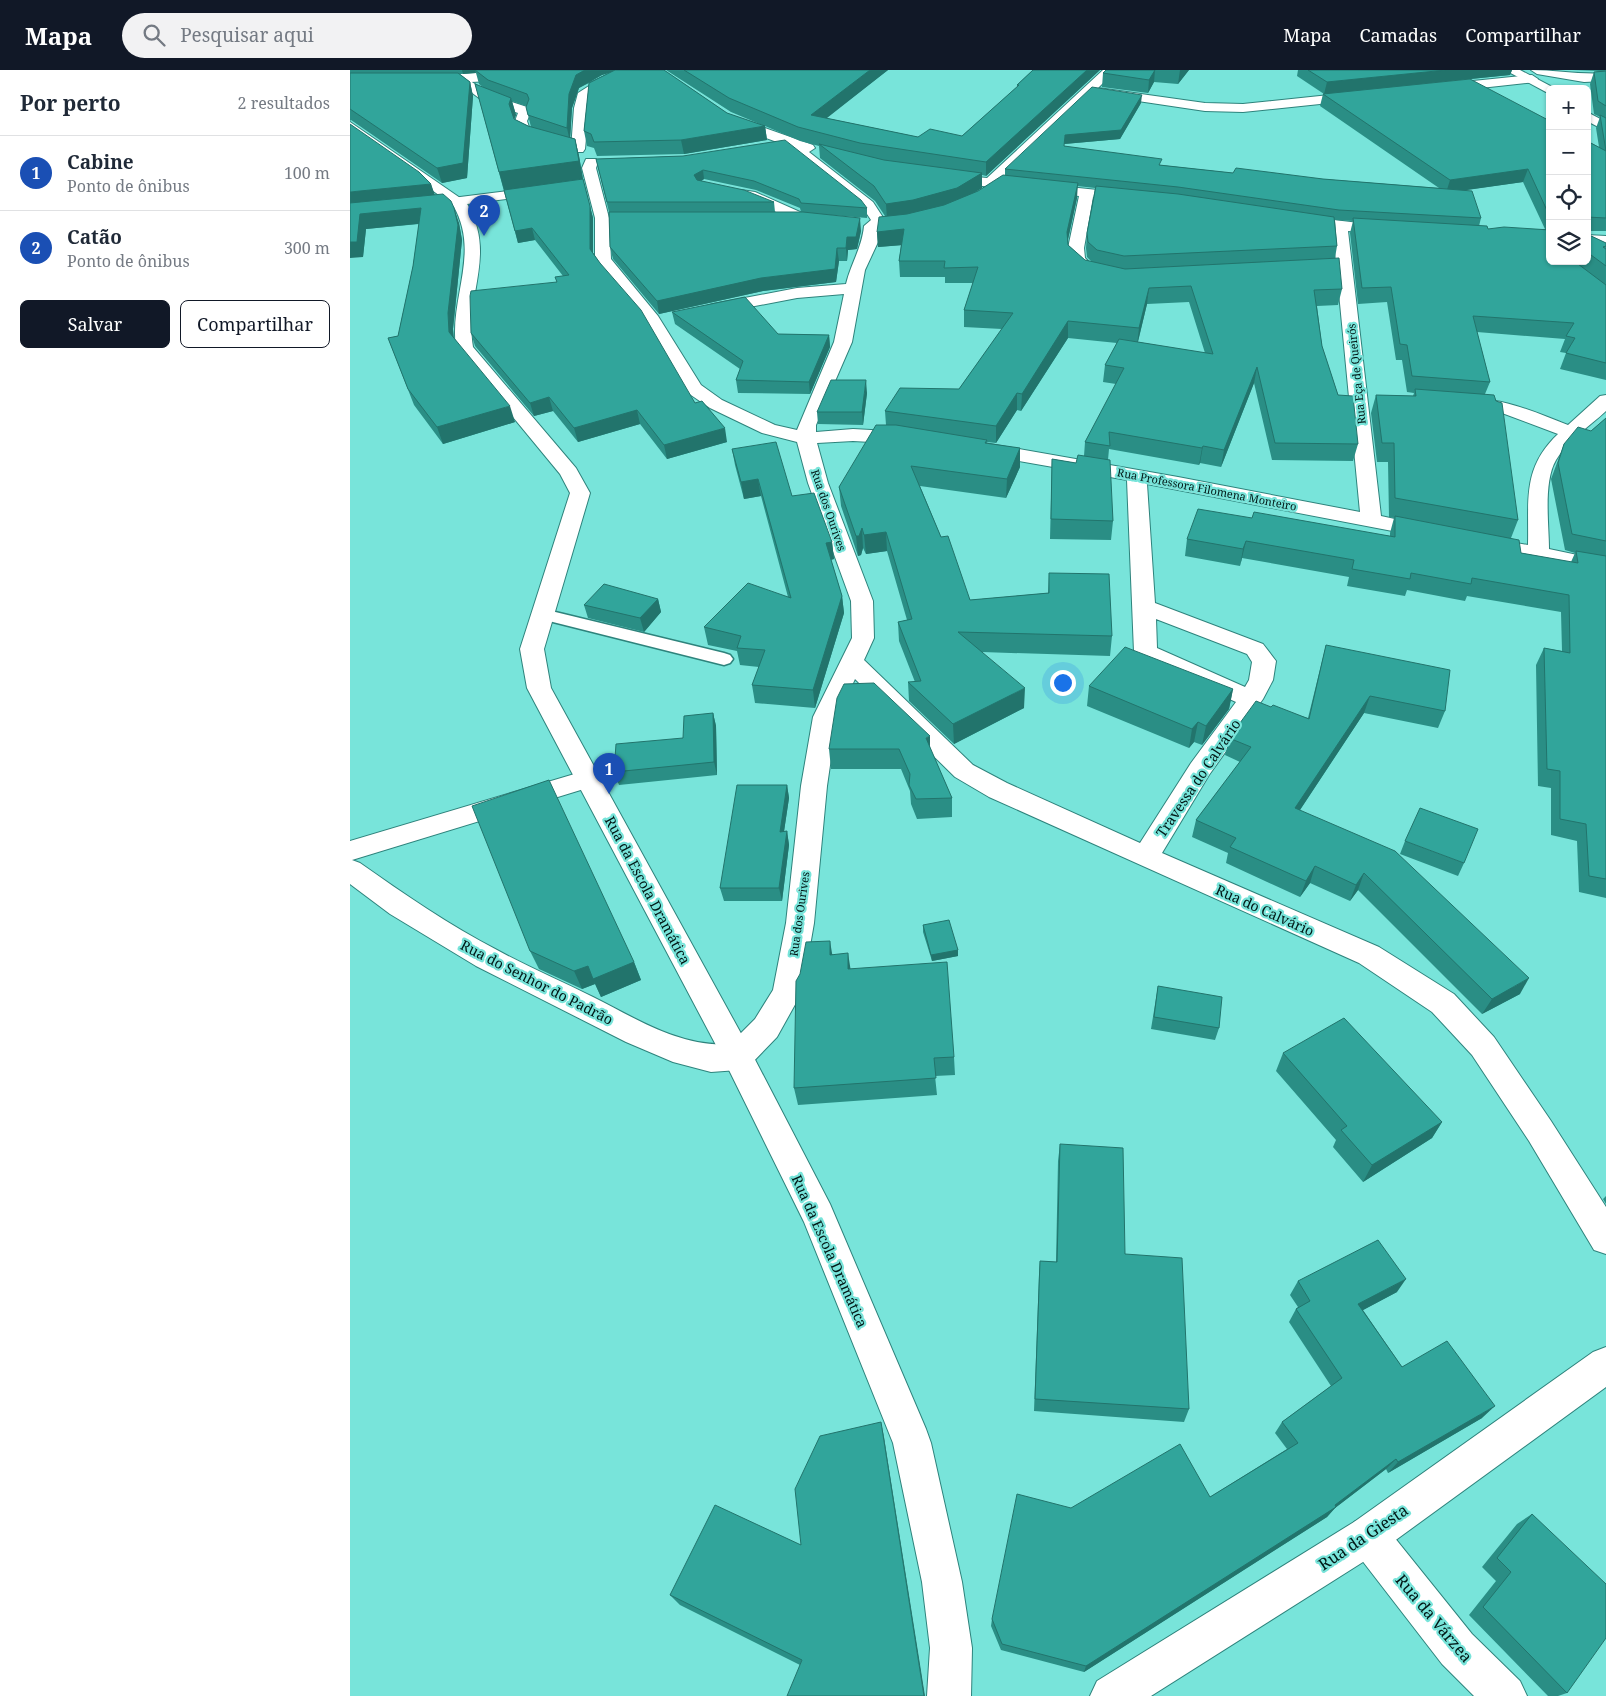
<!DOCTYPE html>
<html lang="pt">
<meta charset="utf-8">
<style>
:root{--surface:#fff;--page:#f2f2f3;--text:#1f2937;--muted:#747a83;--line:#e0e1e3;--accent:#111827}
body{margin:0;font-family:"Noto Serif",serif;background:var(--page);color:var(--text)}
.controls{position:absolute;right:15px;top:15px;display:grid;overflow:hidden;border-radius:8px;box-shadow:0 1px 4px #0004}
.controls button{width:45px;height:45px;display:grid;place-items:center;padding:0;border:0;border-bottom:1px solid var(--line);background:var(--surface);color:var(--text);font:25px sans-serif}
.you{position:absolute;left:712px;top:612px;width:18px;height:18px;margin:-12px;border:4px solid #fff;border-radius:50%;background:#1a73e8;box-shadow:0 0 0 8px #1a73e833}
.badge{display:grid;place-items:center;width:32px;height:32px;border-radius:50%;background:var(--accent);color:#fff;font-size:16px;font-weight:700}
.pin{position:absolute;translate:-50% -41px;filter:drop-shadow(0 1px 2px #0008)}
.pin::after{content:'';position:absolute;top:26px;width:18px;height:15px;background:inherit;clip-path:polygon(0 0,100% 0,50% 100%)}
.list{margin:0;padding:0;list-style:none}
h2{display:flex;justify-content:space-between;align-items:center;height:65px;margin:0;padding:0 20px;font-size:21px}
h2 small{font-size:16px;font-weight:400;color:var(--muted)}
.list li{display:grid;grid-template-columns:32px 1fr auto;gap:15px;align-items:center;box-sizing:border-box;height:75px;padding:0 20px;border-top:1px solid var(--line)}
.list b{display:block;font-size:19px;white-space:nowrap}
.list p{margin:0;font-size:16px;white-space:nowrap;color:var(--muted)}
.list em{font-size:16px;font-style:normal;color:var(--muted)}
.actions{display:flex;gap:10px;padding:15px 20px}
.actions a{flex:1;padding:11px 0;border:1px solid var(--accent);border-radius:8px;text-align:center;font-size:18px;color:var(--accent)}
.actions .main{background:var(--accent);color:#fff}
.icon{flex:none;width:28px;height:28px;fill:none;stroke:currentColor;stroke-width:2;stroke-linecap:round;stroke-linejoin:round}
.map{position:relative;flex:none;width:1256px;height:1626px;overflow:hidden}
header{display:flex;align-items:center;gap:30px;box-sizing:border-box;height:70px;padding:0 25px;background:var(--accent);color:#fff}
header strong{font-size:24px}
nav{display:flex;gap:28px;margin-inline-start:auto;font-size:18px}
.search{width:350px;height:45px;background:var(--page);display:flex;align-items:center;gap:12px;box-sizing:border-box;padding:0 18px;border-radius:28px;color:var(--muted);font-size:19px}
main{display:flex}
aside{flex:1;background:var(--surface)}
.map>svg:first-child{display:block}
.lines{fill:none;stroke-linecap:round;stroke-linejoin:round}
.service-casing{stroke:#2e837c;stroke-width:3}
.minor-casing{stroke:#2e837c;stroke-width:2}
.tertiary-casing{stroke:#2e837c;stroke-width:2}
.service{fill:#fff;fill-rule:evenodd}
.minor{fill:#fff;fill-rule:evenodd}
.tertiary{fill:#fff;fill-rule:evenodd}
.wall{fill:#2a8e85;fill-rule:evenodd}
.shaded-wall{fill:#22746c}
.building{fill:#31a59b;stroke:#22746c}
.labels{text-anchor:middle;dominant-baseline:central;stroke-width:4.5;stroke-linejoin:round;paint-order:stroke}
.far-street-label{font-size:11px;fill:#011715;stroke:#78e4da}
.street-label{font-size:14px;fill:#011715;stroke:#78e4da}
.near-street-label{font-size:16px;fill:#011715;stroke:#78e4da}
</style>
<header>
<strong>Mapa</strong>
<div class="search"><svg class="icon" aria-label="search" viewBox="0 0 24 24"><circle cx="10" cy="10" r="6"/><path d="M15 15l6 6"/></svg>Pesquisar aqui</div>
<nav><a>Mapa</a><a>Camadas</a><a>Compartilhar</a></nav>
</header>
<main>
<aside>
<h2>Por perto<small>2 resultados</small></h2>
<ul class="list">
<li><span class="badge" style="background:#1a4fb4">1</span><div><b>Cabine</b><p>Ponto de ônibus</p></div><em>100 m</em></li>
<li><span class="badge" style="background:#1a4fb4">2</span><div><b>Catão</b><p>Ponto de ônibus</p></div><em>300 m</em></li>
</ul>
<div class="actions"><a class="main">Salvar</a><a>Compartilhar</a></div>
</aside>
<div class="map">
<svg width="1256" height="1626" viewBox="0 0 1256 1626">
<rect width="100%" height="100%" fill="#78e4da"/>
<g class="lines">
<defs>
<path id="service" d="M193 539 374 583 380 585 383 589 380 593 374 595 187 548 184 544 187 540Z"/>
<path id="minor" d="M274 0H291L240 25 235 79 233 82H223L221 79 224 38 228 23 253 7Z
M753 0H766L748 18 855 33 893 34 1008 22 1014 26 1008 30 893 42 855 41 741 24 652 110 786 124 788 127 781 131 743 127 734 178 735 188 745 198 759 201 761 204 753 209 734 204 719 190 718 178 729 126 595 112 588 108 595 104 637 108Z
M1181 0C1206 0 1231 5 1256 3V11L1234 12 1187 4Z
M1182 5 1188 9 1186 12 1094 22 1088 18 1094 14Z
M113 6 141 25 177 37 181 42 177 51 180 60 205 69 207 72 205 75C193 78 180 70 169 65L165 51 168 43 133 31 109 13 107 10 109 7Z
M381 46 463 75 465 78 459 82 523 132 536 152 528 158V172L515 200 502 272 466 355V362L503 359 557 362 564 364 566 368 564 372 557 374 503 371 467 373 478 413 523 531 524 568 514 590 623 695 657 713 790 773 841 693 886 632 788 587 784 582 777 410 634 385 627 383 624 379 627 375 634 373 828 407 1010 442 987 202 953 204 945 199 953 194 986 193 983 160 950 154 943 150 950 146 1043 157 1045 160 1038 164 998 161 1031 446 1086 458 1089 462 1086 466 1079 468 797 414 805 533 913 574 926 591 923 610 913 629 859 705 812 783 1029 877 1104 924 1144 967 1201 1051 1256 1137V1184L1244 1180 1179 1071 1122 985 1082 942 1009 893 639 727 605 707 505 609 487 647 477 716 464 853 452 922 427 967 399 996 388 1000 361 1002 323 992 276 972 126 896 40 844 0 814V771L238 700 247 703 251 709 247 715 2 790 10 793C54 824 99 855 147 880 178 897 211 911 243 927 285 948 331 978 380 974L405 949 423 920 436 853 451 716 463 647 502 568 501 531 458 413 447 372 412 363 360 338 338 323 295 252 245 190V148L232 98 236 89H246L248 92 246 98 259 148 261 189 308 246 351 315 372 330 425 355 447 360 484 272 494 224 447 228 363 244 357 242 355 239 357 236 363 234 447 218 496 214C501 193 512 178 514 156L521 150 513 138 435 75 376 53 375 50ZM806 549 897 584 902 592 899 610 895 617 807 578Z
M191 117 198 121 196 124 78 139 71 135 78 131Z
M391 120 405 122 459 146 461 149 454 153 449 152 397 129 386 127 384 124 386 121Z
M1237 165 1256 166V176L1237 175Z
M1256 325V341C1240 356 1217 371 1206 390 1193 412 1199 455 1199 479L1256 491V503L1126 477 1123 473 1126 469 1133 467 1178 475C1179 430 1172 398 1208 364L1152 343 1111 339 1108 335 1111 331C1144 323 1187 343 1218 355L1250 326Z
M1018 1446 1032 1452 1122 1564 1170 1611 1177 1626H1124L1092 1594 1004 1480 998 1466 1004 1452Z"/>
<path id="tertiary" d="M165 0H195L189 4 142 11 78 14 72 10 78 6Z
M1155 0H1170L1206 19H1200V23L1196 22Z
M1237 42 1256 52V61L1237 51Z
M0 52 116 132C148 185 114 223 123 277L226 398 240 423 194 579 201 618 399 978 480 1134 576 1359 581 1373 612 1512 622 1578 621 1626H577L580 1578 572 1512 543 1373 454 1152 377 996 177 618 170 579 220 423 210 404 106 278C99 227 131 183 103 135L0 62Z
M1256 1277V1317L1032 1480 801 1626H740L747 1611 1004 1452 1243 1282Z"/>
</defs>
<use href="#service" class="service-casing"/>
<use href="#minor" class="minor-casing"/>
<use href="#tertiary" class="tertiary-casing"/>
<use href="#service" class="service"/>
<use href="#minor" class="minor"/>
<use href="#tertiary" class="tertiary"/>
</g>
<path class="wall" d="M0 0H314L377 43 412 55 381 42 316 0H538L476 48 568 67 612 66 667 17V15L683 0H750L636 106 632 105V118L623 123 628 121 655 105V99L791 33 770 69 714 74V76L811 95 883 103 973 109 1089 118 970 36 973 24H974L947 6 948 0H1162L1160 5 1070 14 1200 51V191H1237V164L1256 173V310L1210 299 1216 283 1210 282 1215 269 1127 262 1140 312 1135 324 1168 450 1161 468 1171 483 1221 492 1225 483 1215 480 1201 409 1214 374 1241 361 1256 348V828L1229 822 1227 771 1201 765V718L1188 716 1186 595 1194 578 1212 581 1211 542 1117 526 1115 531 1057 520 1055 526 997 516 999 507 892 488 890 496 835 486 837 469 902 448 1040 466V463L1044 448 1039 447 1038 392H1027L1021 343 1026 325 1063 326 1064 323 1057 322 1052 290H1046L1037 232 1008 234 1000 163 1003 151 985 150 987 176 985 188 992 219 988 235 967 236 972 276 988 325 1008 374 1003 391 922 390 904 313 871 397 850 393 849 395 759 379 758 390 763 451 761 470 700 469 702 389 726 393 734 386 735 372 766 314 753 312 755 295 767 273 718 268 671 341 667 340 646 373 637 372V374L670 378V397L656 428 570 416 591 467 620 530 698 523 699 503 762 566 760 586 632 582 674 638 604 674 559 631 558 612H565L549 571 548 552 557 550 537 481 516 484 513 478 511 485 508 486 491 436 489 417 536 355 535 341 609 319 652 259 614 257V240L623 213H595V207H550L549 191 551 175 528 177 527 162 535 146 525 131 470 88 469 76 450 71 415 56 417 70 334 84 247 86 244 78 237 76 234 61 239 13 229 18 222 38 220 67 225 69 229 86 233 109 243 148V183L345 333 377 372 317 389 290 354 228 372 203 341 184 346 125 276 121 263 207 212 205 207 213 206 185 170 168 173 125 14 134 18 129 14 126 3 110 4 120 12 123 26 117 108 92 113 1 50 0 51ZM259 3 240 12 252 5ZM162 31 176 36V37L181 57 164 49 166 45ZM1173 112 1195 159H1138L1129 156 1131 148 1115 120ZM727 116 745 118 737 163 736 178 737 187 742 192 735 190 718 175V170L727 128ZM839 232 855 283 788 272 797 234Z
M756 0H839L828 14 804 12 798 23 752 17 753 3Z
M1222 0H1256V161H1237V71L1249 77 1246 58 1250 47 1244 44 1240 14 1244 2 1249 1Z
M0 54 81 114 84 125 109 153 112 170 103 259 104 268 165 352 93 374 64 335 38 268 48 266 63 196 69 154 16 159 13 187Z
M333 86 517 138V148L480 145 511 161 507 179 498 180 497 191H489L486 212 413 221 309 244 263 189 260 177 259 142 246 89ZM354 109 406 120 450 138 451 142H425L424 132 351 111Z
M322 242 428 264 479 265 480 277 460 324 388 323 386 310 390 299 325 254Z
M517 323 513 355 468 354 467 342Z
M382 379 442 426 482 472 484 489 481 490 492 526 494 543 465 638 405 633 402 615 409 597 390 595 387 581 358 575 354 557 438 527 411 426 394 429 385 395Z
M308 529 311 542 294 562 238 548 234 535Z
M976 575 1095 641 1088 658 1014 643 950 740 1170 924 1132 944 1008 820 1000 831 960 813 950 827 876 793 878 783 842 767 846 750 890 692 875 685 879 668 921 637 958 648Z
M739 616 883 619 879 639 852 675 844 672 839 678 737 636Z
M363 643 366 656 367 705 269 715 264 702 333 668Z
M580 678 602 728V747L567 749 561 734 560 721 551 699H481L479 679Z
M437 715 439 728 434 761H437L439 775 432 831H374L370 818Z
M1055 771 1114 793 1108 806 1050 784Z
M573 855 608 880V886L582 891 573 862Z
M180 881 284 892 291 910 251 927 245 914 232 919 189 899Z
M482 884 500 899 604 987 605 1005 585 1006 587 1025 448 1035 444 1018Z
M808 916 869 958 865 970 801 959Z
M933 983 1092 1052 1082 1068 1013 1112 983 1077 986 1070 926 1001Z
M710 1074 775 1184 839 1339 834 1352 684 1341 689 1205 690 1191 706 1192 708 1091Z
M1256 1126V1134L1253 1129Z
M948 1211 1047 1222 1013 1240 1052 1297 1132 1348 1038 1403 1036 1399 985 1438 977 1447 734 1602 651 1580 641 1556 642 1549 721 1438 860 1427 937 1379 925 1363 932 1352 981 1316 939 1252 946 1239 948 1237 940 1225Z
M534 1367 450 1595 330 1535 320 1525 451 1475Z
M1182 1444 1217 1623 1208 1626H1198L1119 1545 1146 1511 1132 1497 1167 1454Z"/>
<path class="shaded-wall" d="M112 0H147H125L126 3 113 4Z
M235 0H268L252 5 229 18 222 38 220 72 217 58 219 24 226 5Z
M520 0H538L463 59 461 45Z
M737 0H750L636 106V92Z
M805 0 804 12 798 23 799 10Z
M830 0H839L828 14Z
M1096 0H1162L1160 5 974 24 977 12Z
M120 12 123 26 117 108 92 113 87 98Z
M792 25 791 33 770 69 714 74 715 65Z
M161 28 166 45 163 52 159 34Z
M415 56 417 70 334 84 331 70Z
M225 69 229 86 233 109 154 120 149 102Z
M1178 99 1173 112 1096 123 1100 110Z
M353 100 354 109 345 115 344 105Z
M632 103V118L607 133 537 149 536 134Z
M728 113 727 128 716 178 717 162Z
M81 114 86 128 0 137V122Z
M240 136 243 148V191L240 179Z
M71 138 76 153 16 159 13 187 0 188V172L10 144Z
M104 138 109 153 112 170 103 259 104 278 99 262 98 243Z
M510 148 511 161 507 179 498 180 497 191 496 178 497 167Z
M182 158 185 170 168 173 165 161Z
M554 159V175L528 177 527 162Z
M487 178 489 191 486 212 413 221 309 244 307 231Z
M799 218 797 234 787 275 789 258Z
M718 251V268L671 341 672 324Z
M479 265 480 277 460 324 459 312Z
M907 297 904 313 871 397 874 380Z
M516 310 517 323 513 355 512 342Z
M667 323V340L646 373V356Z
M199 327 203 341 184 346 180 333Z
M160 336 165 352 93 374 87 357Z
M287 340 290 354 228 372 224 358Z
M375 358 377 372 317 389 314 375Z
M853 376 850 393 849 395 852 378Z
M670 378V397L656 428 657 409Z
M408 409 411 426 394 429 391 412Z
M512 458 513 478 511 485 508 486 506 466Z
M536 462 537 481 516 484 514 465Z
M896 471 892 488 890 496 893 479Z
M482 472 484 489 478 490 476 473Z
M492 526 494 543 465 638 463 620Z
M308 529 311 542 294 562 290 548Z
M675 618 674 638 604 674 603 654Z
M883 619 879 639 852 675 856 656Z
M1020 626 1014 643 940 755 945 738Z
M363 643 366 656 367 705 364 692Z
M848 652 844 672 839 678 842 659Z
M580 666V686L576 668Z
M437 715 439 728 432 775 430 762Z
M437 761 439 775 432 831 429 818Z
M965 796 960 813 950 827 956 811Z
M1014 803 1008 820 1000 831 1006 815Z
M480 871 483 889 480 885Z
M608 880V886L582 891 581 885Z
M498 883 501 902 498 899Z
M284 892 291 910 251 927 243 909Z
M238 896 245 914 232 919 224 901Z
M1179 908 1170 924 1132 944 1142 929Z
M1092 1052 1082 1068 1013 1112 1022 1095Z
M1056 1209 1047 1222 1000 1247 1008 1234Z
M1145 1336 1132 1348 1038 1403 1048 1392Z
M531 1352 534 1367 575 1626H574Z
M1046 1389 1036 1399 985 1438 977 1447 734 1602 736 1596 985 1435Z"/>
<path class="building" d="M125 0H235L226 5 219 24 217 58 178 45 176 37 179 29 177 24 138 10Z
M265 0H314L377 43 415 56 331 70 244 72 241 64 234 61 239 13Z
M334 0H520L461 45 568 67 580 59 612 66 669 15H667L683 0H737L636 92 510 73 448 57 379 28Z
M756 0H805L799 10 753 3Z
M958 0H1096L977 12Z
M1256 1V36L1248 31 1244 2Z
M0 3H108L120 12 113 93 87 98 0 39Z
M1120 9 1200 51V147L1178 99 1100 110 973 24Z
M125 14 161 28 159 34 164 49 178 56 225 69 229 91 149 102Z
M742 17 792 25 771 60 715 65 714 76 812 89 809 95 883 103 886 98 973 109 1122 121 1131 148 989 140 828 117 655 99Z
M1250 45 1256 48V148L1237 147V71L1256 81Z
M0 54 69 102 81 114 0 122Z
M435 70 511 130 517 138 451 133 449 129 404 111 353 100 344 105 347 110 394 120 424 132H257L246 89 333 86Z
M469 74 534 90 632 103 607 118 563 130 536 134 524 116Z
M653 105 728 113 717 162 718 175 735 190 775 199 989 188 992 219 964 220 972 276 988 325 1003 326 1008 374 925 373 907 297 874 380 853 376 852 378 759 362 760 376 735 372 774 298 755 295 769 269 863 284 841 216 799 218 789 258 718 251 672 324 667 323 646 356 535 341 550 318 609 319 663 243 614 240 628 197 594 198 595 191H549L554 159 527 162 529 147 557 144 594 135 628 121Z
M233 109 240 136V179L250 193 291 240 345 333 352 331 375 358 314 375 287 340 224 358 199 327 180 333 121 263 120 226 121 221 207 212 205 207 219 205 182 158 165 161 154 120Z
M746 116 828 124 984 147 987 176 774 186 747 180 738 172 737 163Z
M93 124 101 131 104 138 108 155 98 243 99 262 160 336 87 357 58 319 38 268 48 266 63 196 71 138 10 144 7 172H0V133Z
M259 142H453L510 148 506 167H497L496 178H487L485 199 411 208 307 231 260 177Z
M1003 148 1137 156 1138 159 1154 157 1200 160V191H1224L1256 215V293L1216 283 1225 268 1216 266 1224 253 1123 246 1140 312 1062 306 1057 275 1050 274 1041 217 1012 218Z
M1237 164 1256 173V176L1253 177 1256 179V196L1237 182Z
M395 227 428 264 479 265 459 312 386 310 393 291 322 242Z
M481 310H516L512 342H467Z
M1065 319 1144 325 1146 331 1152 333 1168 450 1045 428 1044 373H1032L1026 325 1066 326Z
M1256 348V471L1222 464 1208 393 1214 374 1228 357 1241 361Z
M526 355H546L637 370 635 373 670 378 657 409 561 396 591 467 598 466 620 530 699 523V503L759 504 762 566 608 562 675 618 603 654 558 612 571 611 548 552 562 549 536 462 514 465 512 458 509 466H506L489 417Z
M426 372 442 426 464 423 482 472 476 473 492 526 463 620 402 615 415 580 387 578 391 566 354 557 398 513 441 528 408 409 391 412 382 379Z
M728 385 760 390 763 451 701 449 702 389 726 393Z
M848 439 902 448 904 442 1045 467V446L1169 470 1171 483 1228 493 1226 481 1256 486V809L1239 806 1236 754 1210 749V701L1197 699 1194 578 1220 583 1219 525 1122 508 1121 514 1061 503 1060 509 1002 499 1004 490 896 471 893 479 837 469Z
M254 514 308 529 290 548 234 535Z
M976 575 1100 600 1095 641 1020 626 945 738 1045 781 1179 908 1142 929 1014 803 1006 815 965 796 956 811 880 777 886 768 846 750 901 677 879 668 906 631 921 637 923 635 959 649Z
M775 577 883 619 856 656 848 652 842 659 739 616Z
M524 613 580 666 576 668 602 728 566 729 559 715 560 704 549 679H479L487 628 494 614Z
M363 643 364 692 264 702 266 674 333 668 334 646Z
M199 710 284 892 243 909 238 896 224 901 180 881 122 736Z
M387 715H437L430 762 437 761 429 818H370Z
M1070 738 1128 759 1114 793 1055 771Z
M599 850 608 880 581 885 573 855Z
M480 871V885L498 883V899L597 892 604 987 584 988 586 1008 444 1018 446 911 450 904 456 872Z
M808 916 872 927 869 958 804 947Z
M994 948 1092 1052 1022 1095 991 1060 997 1056 933 983Z
M710 1074 773 1078 775 1184 832 1188 839 1339 685 1329 690 1191 707 1192Z
M1028 1170 1056 1209 1008 1234 1052 1297 1097 1271 1145 1336 1048 1392 1046 1389 985 1435 986 1437 736 1596 652 1574 642 1549 667 1424 721 1438 830 1374 860 1427 948 1373 932 1352 992 1308 946 1239 960 1231 948 1211Z
M531 1352 574 1626H437L452 1590 320 1525 365 1435 451 1475 445 1419 470 1366Z
M1182 1444 1256 1514V1568L1217 1623 1133 1537 1161 1502 1147 1488Z"/>
<g class="labels">
<g class="far-street-label">
<text transform="translate(1006 304) rotate(-96)">Rua Eça de Queirós</text>
<text transform="translate(857 419) rotate(11)">Rua Professora Filomena Monteiro</text>
<text transform="translate(479 440) rotate(71)">Rua dos Ourives</text>
<text transform="translate(449 844) rotate(-82)">Rua dos Ourives</text>
</g>
<g class="street-label">
<text transform="translate(848 708) rotate(-56)">Travessa do Calvário</text>
<text transform="translate(298 820) rotate(62)">Rua da Escola Dramática</text>
<text transform="translate(915 840) rotate(24)">Rua do Calvário</text>
<text transform="translate(187 912) rotate(27)">Rua do Senhor do Padrão</text>
<text transform="translate(480 1181) rotate(66)">Rua da Escola Dramática</text>
</g>
<g class="near-street-label">
<text transform="translate(1013 1467) rotate(-34)">Rua da Giesta</text>
<text transform="translate(1084 1548) rotate(50)">Rua da Várzea</text>
</g>
</g>
</svg>
<div class="controls">
<button>+</button>
<button>−</button>
<button><svg class="icon" aria-label="locate" viewBox="0 0 24 24"><circle cx="12" cy="12" r="6"/><path d="M12 2v4M12 18v4M2 12h4M18 12h4"/></svg></button>
<button><svg class="icon" aria-label="layers" viewBox="0 0 24 24"><path d="M12 4l9 5-9 5-9-5zM3 14l9 5 9-5"/></svg></button>
</div>
<div class="you"></div>
<div class="pin badge" style="left:259px;top:724px;background:#1a4fb4">1</div>
<div class="pin badge" style="left:134px;top:166px;background:#1a4fb4">2</div>
</div>
</main>
